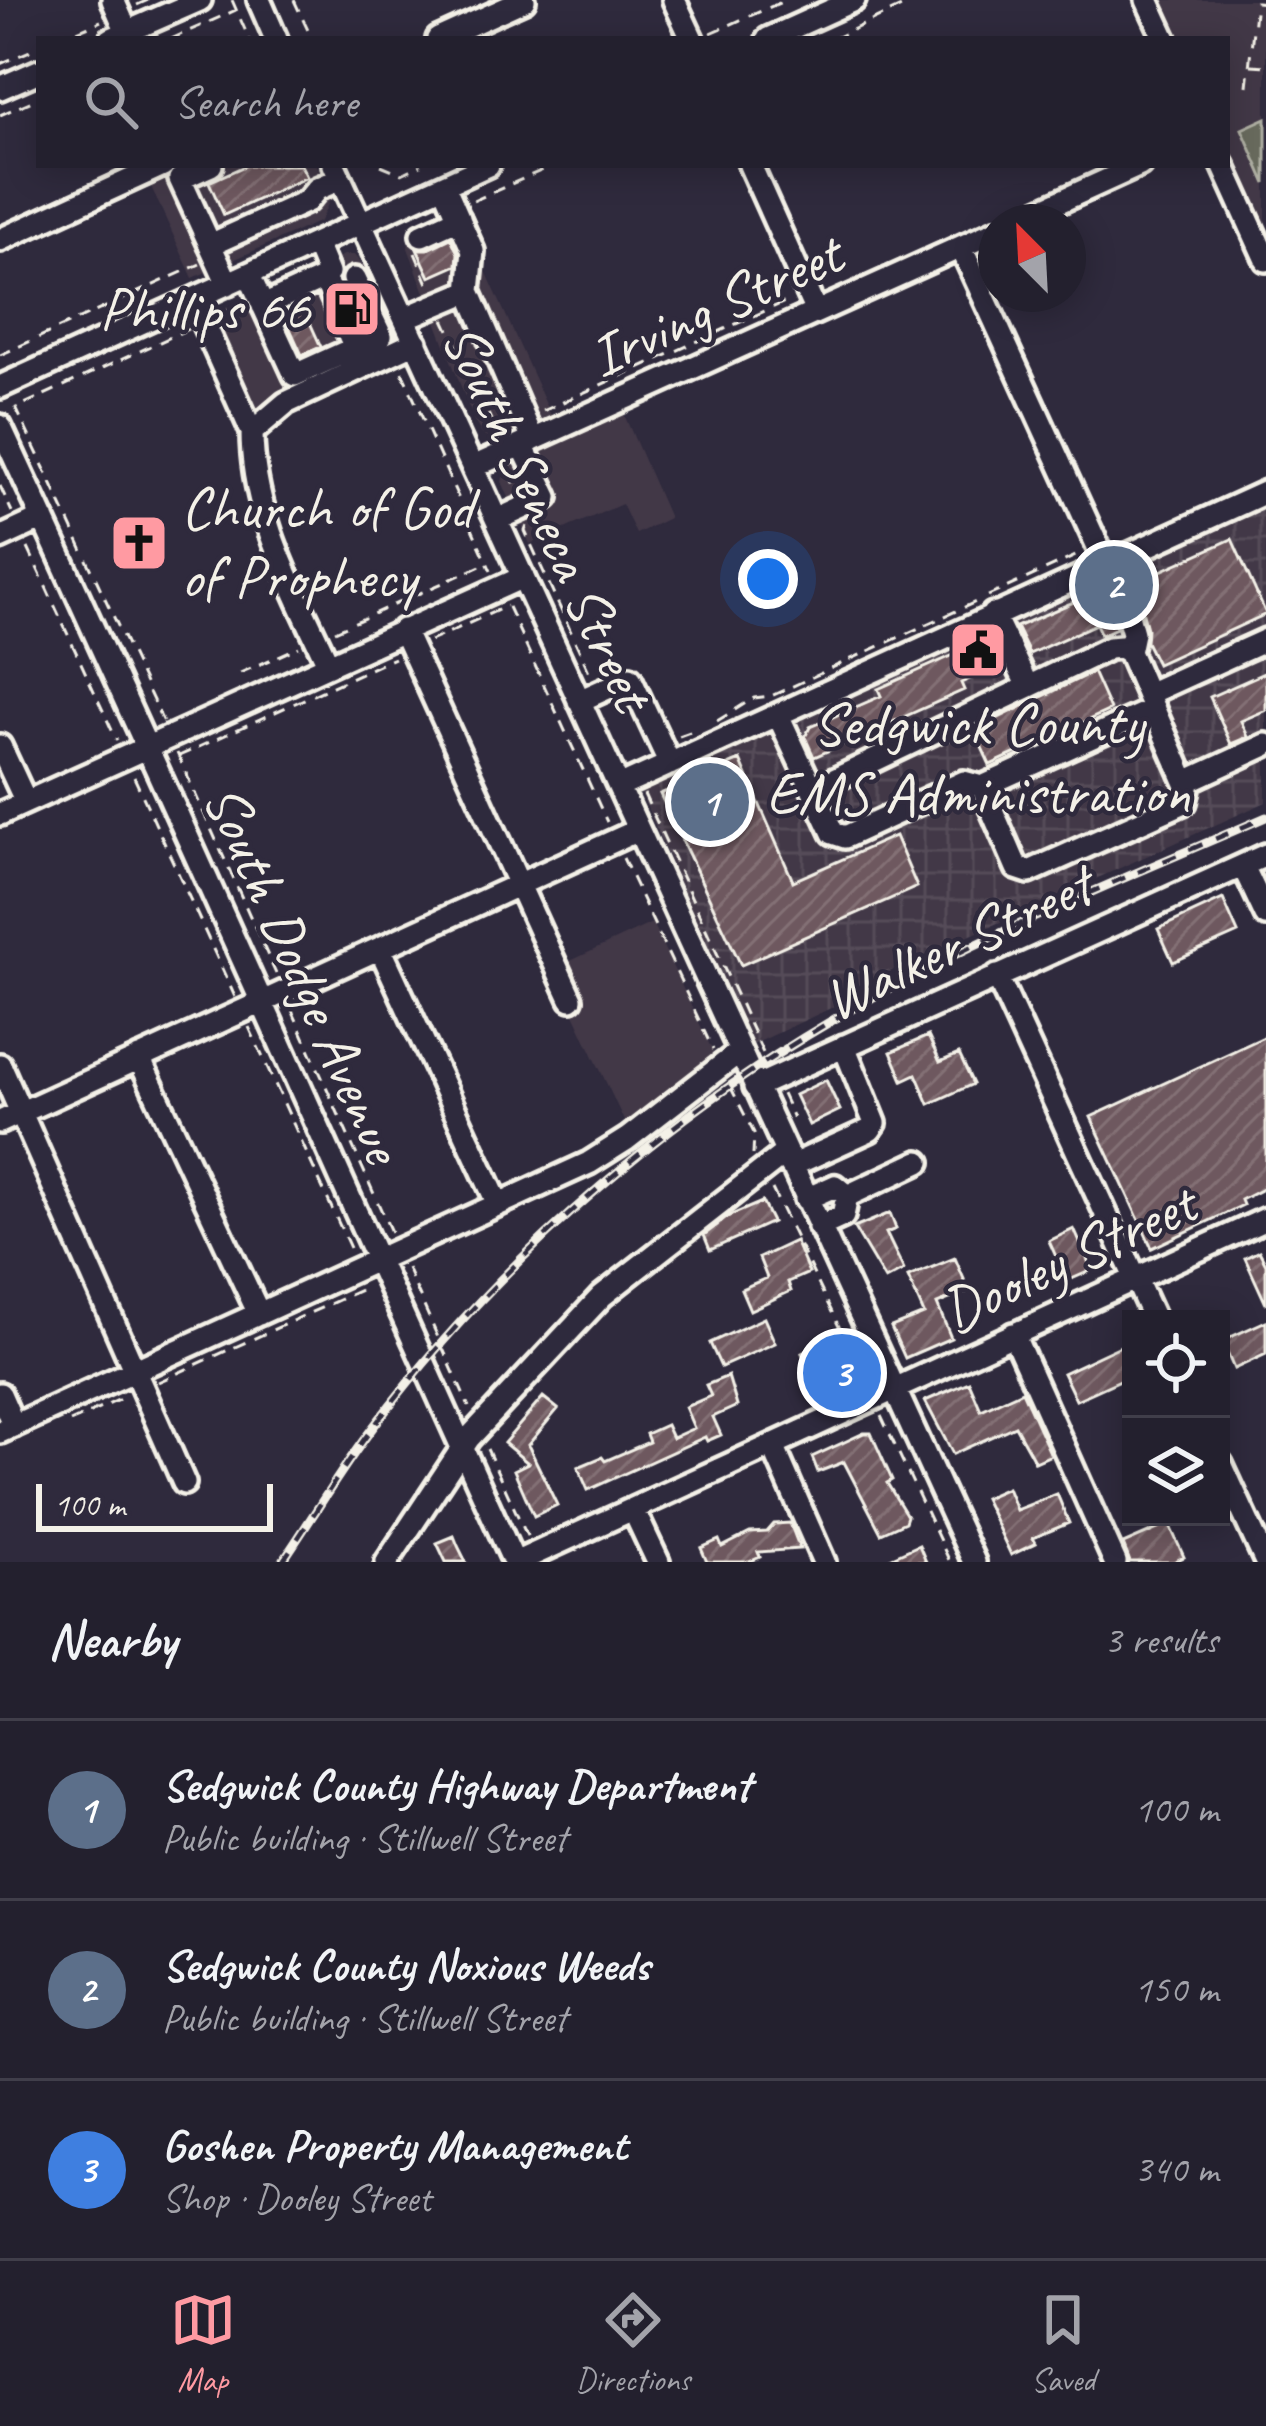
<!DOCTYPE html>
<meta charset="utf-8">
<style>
:root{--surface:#23202e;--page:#2b2836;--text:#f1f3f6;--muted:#a3a3aa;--line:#403e4a;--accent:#ff9aa2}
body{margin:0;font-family:Caveat,sans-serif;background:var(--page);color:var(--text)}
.controls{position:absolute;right:36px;bottom:36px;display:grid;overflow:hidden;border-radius:0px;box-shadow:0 6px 30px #0003}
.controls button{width:108px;height:108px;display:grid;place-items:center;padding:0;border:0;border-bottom:3px solid var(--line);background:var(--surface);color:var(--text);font:60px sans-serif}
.compass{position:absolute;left:978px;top:204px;width:108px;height:108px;border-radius:50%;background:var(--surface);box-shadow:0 6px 30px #0003;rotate:336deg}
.scale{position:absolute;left:36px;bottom:30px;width:237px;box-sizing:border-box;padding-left:12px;border:6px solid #f4f1e8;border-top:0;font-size:33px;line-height:42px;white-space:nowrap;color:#f4f1e8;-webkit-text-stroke:9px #2f2a3d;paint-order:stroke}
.you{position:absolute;left:768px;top:579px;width:42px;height:42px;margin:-30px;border:9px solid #fff;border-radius:50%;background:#1a73e8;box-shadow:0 0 0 18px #1a73e833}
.badge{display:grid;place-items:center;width:78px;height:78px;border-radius:50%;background:var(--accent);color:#fff;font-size:39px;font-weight:700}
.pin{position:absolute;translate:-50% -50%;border:6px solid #fff;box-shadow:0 3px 12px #0006}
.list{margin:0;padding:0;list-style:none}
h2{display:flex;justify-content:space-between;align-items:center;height:156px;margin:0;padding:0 48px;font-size:51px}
h2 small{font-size:39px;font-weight:400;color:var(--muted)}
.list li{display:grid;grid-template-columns:78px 1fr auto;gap:36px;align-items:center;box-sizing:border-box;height:180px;padding:0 48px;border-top:3px solid var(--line)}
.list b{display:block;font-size:45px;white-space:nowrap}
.list p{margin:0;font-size:39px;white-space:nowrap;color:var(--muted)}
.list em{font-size:39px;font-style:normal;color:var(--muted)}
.icon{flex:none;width:66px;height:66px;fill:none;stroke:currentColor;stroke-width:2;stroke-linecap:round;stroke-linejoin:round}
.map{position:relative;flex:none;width:1266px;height:1562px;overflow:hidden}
.search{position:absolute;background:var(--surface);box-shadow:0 6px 30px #0003;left:36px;right:36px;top:36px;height:132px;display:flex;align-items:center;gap:30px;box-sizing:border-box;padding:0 42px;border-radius:0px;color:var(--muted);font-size:45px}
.sheet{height:696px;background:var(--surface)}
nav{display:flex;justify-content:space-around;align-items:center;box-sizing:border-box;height:168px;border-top:3px solid var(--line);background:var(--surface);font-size:33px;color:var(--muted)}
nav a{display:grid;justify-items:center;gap:6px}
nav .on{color:var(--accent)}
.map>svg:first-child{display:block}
.built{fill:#423847}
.industrial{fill:url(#industrial-grid)}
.park{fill:#676b5d;stroke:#aeaea2;stroke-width:3}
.building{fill:url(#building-hatch);stroke:#f4f1e8;stroke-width:3}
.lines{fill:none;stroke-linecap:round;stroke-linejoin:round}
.minor-casing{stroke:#f4f1e8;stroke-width:30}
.path{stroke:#f4f1e8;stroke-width:3;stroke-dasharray:12 9;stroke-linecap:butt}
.minor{stroke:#2f2a3d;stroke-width:21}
.rail-casing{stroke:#f4f1e8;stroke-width:9}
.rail{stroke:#2f2a3d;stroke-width:4.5;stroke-dasharray:14;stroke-linecap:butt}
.labels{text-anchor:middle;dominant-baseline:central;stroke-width:9;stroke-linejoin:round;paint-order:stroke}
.street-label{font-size:60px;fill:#f4f1e8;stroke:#2f2a3d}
.poi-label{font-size:60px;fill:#f4f1e8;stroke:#2f2a3d;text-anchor:end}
</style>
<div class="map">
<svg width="1266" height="1562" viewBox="0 0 1266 1562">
<defs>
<pattern id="industrial-grid" width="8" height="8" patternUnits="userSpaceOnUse" patternTransform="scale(3)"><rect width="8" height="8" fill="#423847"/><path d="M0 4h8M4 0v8" fill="none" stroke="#554c59"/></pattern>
<pattern id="building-hatch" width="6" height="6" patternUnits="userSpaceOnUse" patternTransform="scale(3)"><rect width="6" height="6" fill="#6e585e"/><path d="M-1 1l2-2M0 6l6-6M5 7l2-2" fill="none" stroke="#837075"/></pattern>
</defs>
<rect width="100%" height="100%" fill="#2f2a3d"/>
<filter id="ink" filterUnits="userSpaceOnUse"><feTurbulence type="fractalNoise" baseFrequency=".00833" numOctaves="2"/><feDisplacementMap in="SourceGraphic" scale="24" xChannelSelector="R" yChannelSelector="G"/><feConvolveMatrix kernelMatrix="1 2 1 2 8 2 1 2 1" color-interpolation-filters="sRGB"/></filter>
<g filter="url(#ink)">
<path class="built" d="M1156 0H1266V240L1227 155V39H1174Z
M141 165H317L330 190V200L320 221 193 278Z
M455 202 553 420 511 439 493 440 482 434 475 423 408 248 410 234 421 221Z
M344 255H354L373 277 396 337 391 343 268 402 261 410H255L214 320 217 312Z
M622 410 669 518 636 534 622 504 530 544 502 482 506 464Z
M652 923 713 1052 710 1060 626 1125 553 969Z"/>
<path class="industrial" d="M1266 504V802L847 991 833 1007 750 1046 640 791 662 777Z"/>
<path class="park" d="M1266 118V184L1242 129Z"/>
<path class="building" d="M247 165H301L307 177 224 215 209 182Z
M451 238 458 253 457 265 430 277 417 249H428Z
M302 305 321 347 302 355 283 313Z
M1232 539 1266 614 1157 664 1146 642 1147 629 1140 602 1150 597 1143 579Z
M1101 590 1116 628 1101 635 1096 624 1029 654 1016 627Z
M985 641 997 667 961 683 964 690 814 757 805 737 810 727 881 696 878 689Z
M1093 672 1110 710 990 765 974 730Z
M1266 672V710L1241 721 1248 737 1231 744 1210 697Z
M740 760 793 881 895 836 917 887 741 965 660 794Z
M1223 899 1238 933 1173 962 1158 929Z
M928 1036 940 1062 959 1054 973 1084 929 1104 916 1074 903 1080 891 1052Z
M1266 1036V1187L1241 1200 1243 1205 1152 1248 1091 1117Z
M826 1080 840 1110 809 1125 795 1095Z
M762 1202 772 1222 710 1250 704 1235 729 1216Z
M890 1213 896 1229 886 1233 904 1270 885 1280 854 1228Z
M1074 1229 1092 1270 1067 1281 1049 1241Z
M795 1241 809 1273 788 1282 791 1291 750 1310 741 1289 767 1278 759 1258Z
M1259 1251 1266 1264V1304L1245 1258Z
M955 1258 969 1291 937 1304 951 1338 905 1358 891 1327 924 1314 908 1277Z
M764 1318 775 1343 721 1367 710 1343Z
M1266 1321V1354L1234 1369 1222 1341Z
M1131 1341V1375L1076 1400 1063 1373Z
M827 1342 833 1356 848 1350 861 1381 821 1397 802 1353Z
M728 1376 737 1406 713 1417 721 1435 707 1441 705 1437 588 1490 578 1467 602 1457 605 1461 649 1442 646 1434 666 1425 672 1438 694 1428 685 1407 711 1396 706 1385Z
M969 1382 981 1410 1022 1391 1051 1455 1035 1462 1015 1426 953 1454 925 1401Z
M543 1397 558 1409 528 1445 557 1505 534 1516 514 1470 528 1463 504 1443Z
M864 1433H871L892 1480 887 1483 907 1516 905 1522 881 1533 844 1462 818 1472 812 1457Z
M1007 1488 1016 1510 1057 1494 1069 1523 1033 1538 1036 1543 1011 1555 984 1498Z
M790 1523 800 1549 758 1552 760 1557 749 1562H707L701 1548 719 1540 722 1547 750 1533 767 1532 774 1524Z
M1169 1524 1184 1557 1173 1562H1130L1123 1544Z
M454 1536 458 1546 466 1562H446L437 1543Z
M919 1545 926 1562H881Z"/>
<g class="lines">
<defs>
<path id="minor" d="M113 0 127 32
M259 0 276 39
M674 0 692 39
M1147 0 1165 39
M111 39 200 0
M438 39 524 0
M768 39 854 0
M0 88 39 71
M211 165 180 179 228 284
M334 165 974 1562
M750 165 816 312
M1223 165 1266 260
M444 185 473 251 469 291
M1015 222 1140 165
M422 235 459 218
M0 240 163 165
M210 245 307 201 317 189 340 179
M961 247 1126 608 1133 633 1129 652
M249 275 295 375 374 339 382 357
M324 278 355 348
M354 279 381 336 374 339
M193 300 252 432
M263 306 324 278 328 273 316 244
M405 318 469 291 533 440
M0 387 488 165
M0 426C175 803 342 1184 514 1562
M473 467 996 231
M497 520 547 497 522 445
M0 538 43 518
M993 614 1028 687
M403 630 571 999
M328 664C294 589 252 516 252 432L286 403 416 342
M1147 694 1266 640
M579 701 630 678 670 764
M778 715 833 833 845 837 964 782 982 787 1017 868 1029 872 1185 802 1188 788 1129 652 1121 647 1109 648 813 790
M0 746 26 802
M1186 782 1266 745
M619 787 1266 492
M982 787 1154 709
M0 814 523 577
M1243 866 1266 915
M380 948 498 1204
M997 976 1154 1319
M139 1058 259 1314
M0 1065 184 1483
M755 1087 1266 855
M0 1122 638 830
M791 1166 870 1130 875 1123 844 1046
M806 1199 835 1186 847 1196 919 1162
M819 1227 843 1216 847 1196
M1013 1334 1115 1562
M0 1394 14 1426
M0 1432 589 1163 627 1139 739 1052
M773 1446 824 1562
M1221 1464 1266 1562
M633 1509 658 1562
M387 1562 469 1438 602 1296 785 1153
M517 1562 1266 1219"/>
</defs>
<use href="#minor" class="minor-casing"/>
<path class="path" d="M232 0 249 39
M294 0 312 39
M137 5 148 0
M711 33 786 0
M58 39 101 21
M171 39 236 10
M833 39 916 0
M0 64 39 47
M1251 65 1266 66
M1247 86 1256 2 1266 3
M0 115 39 98
M381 165 402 174 421 165
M473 201 554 165
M415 253 430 288
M219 315 243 304
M444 319 498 435
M0 355 200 264
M402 372 491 571
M543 411 787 301
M510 472 517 490
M0 486 12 512
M527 526 525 531 591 676
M28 548 117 741
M988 596 1078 555
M508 607 607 822
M335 631 485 564
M430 641 507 606
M240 673 299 647
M717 721 754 698 771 696 980 600
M163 722 16 408 188 329
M679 736 698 729
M177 753 276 974
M179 756 394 658
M134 777 235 997
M644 794 768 1064
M623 858 713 1050
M292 1010 391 1232
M249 1027 350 1248
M730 1086 754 1133 753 1155
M782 1094 793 1118
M772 1189 865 1380
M407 1268 469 1407
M158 1382 367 1287
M881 1416 950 1562
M70 1422 127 1396
M487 1449 528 1538"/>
<use href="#minor" class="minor"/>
<defs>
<path id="rail" d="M282 1562C313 1517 341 1469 374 1426 503 1255 681 1103 868 1000 996 929 1133 875 1266 817"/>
</defs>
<use href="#rail" class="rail-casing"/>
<use href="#rail" class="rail"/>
</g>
</g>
<defs>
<symbol id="fuel-square" viewBox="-11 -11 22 22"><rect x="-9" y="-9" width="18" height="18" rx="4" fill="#ff9aa2" stroke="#2f2a3d"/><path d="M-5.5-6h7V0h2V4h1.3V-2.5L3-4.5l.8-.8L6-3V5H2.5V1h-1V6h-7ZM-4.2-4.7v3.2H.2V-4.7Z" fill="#111"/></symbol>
<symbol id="church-square" viewBox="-11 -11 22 22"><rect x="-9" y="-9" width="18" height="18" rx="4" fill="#ff9aa2" stroke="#2f2a3d"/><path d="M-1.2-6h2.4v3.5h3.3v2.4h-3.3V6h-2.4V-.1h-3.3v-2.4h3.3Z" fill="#111"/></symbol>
<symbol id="civic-square" viewBox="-11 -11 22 22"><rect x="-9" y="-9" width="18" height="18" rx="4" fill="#ff9aa2" stroke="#2f2a3d"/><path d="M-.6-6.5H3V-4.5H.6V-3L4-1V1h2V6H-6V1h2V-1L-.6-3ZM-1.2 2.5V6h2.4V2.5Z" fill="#111"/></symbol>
</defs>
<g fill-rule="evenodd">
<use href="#fuel-square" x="319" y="276" width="66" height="66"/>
<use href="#church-square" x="106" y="510" width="66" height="66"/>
<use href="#civic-square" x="945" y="617" width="66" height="66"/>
</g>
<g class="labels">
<g class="street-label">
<text transform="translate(715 305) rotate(-24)">Irving Street</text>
<text transform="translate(548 516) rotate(65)">South Seneca Street</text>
<text transform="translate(957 942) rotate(-25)">Walker Street</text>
<text transform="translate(304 973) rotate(66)">South Dodge Avenue</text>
<text transform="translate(1068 1257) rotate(-25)">Dooley Street</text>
</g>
<g class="poi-label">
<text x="310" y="309">Phillips 66</text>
<text x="181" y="508" text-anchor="start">Church of God<tspan x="181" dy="69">of Prophecy</tspan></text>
<text x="978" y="724" text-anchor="middle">Sedgwick County<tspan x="978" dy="69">EMS Administration</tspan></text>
</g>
</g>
</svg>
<div class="controls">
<button><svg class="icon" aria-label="locate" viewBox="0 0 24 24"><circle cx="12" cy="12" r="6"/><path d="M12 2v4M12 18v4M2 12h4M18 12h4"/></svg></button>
<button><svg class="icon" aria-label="layers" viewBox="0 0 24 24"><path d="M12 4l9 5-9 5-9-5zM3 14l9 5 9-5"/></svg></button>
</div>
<svg class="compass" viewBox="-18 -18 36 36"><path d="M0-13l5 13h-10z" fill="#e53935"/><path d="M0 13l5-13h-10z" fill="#a3a3aa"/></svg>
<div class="scale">100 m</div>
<div class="you"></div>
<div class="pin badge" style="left:710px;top:802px;background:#5c6f8a">1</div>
<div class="pin badge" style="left:1114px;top:585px;background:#5c6f8a">2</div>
<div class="pin badge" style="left:842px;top:1373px;background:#3f7fe0">3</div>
<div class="search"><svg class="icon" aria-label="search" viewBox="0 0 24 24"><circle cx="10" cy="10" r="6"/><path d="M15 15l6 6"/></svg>Search here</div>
</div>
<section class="sheet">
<h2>Nearby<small>3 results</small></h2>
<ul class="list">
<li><span class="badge" style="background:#5c6f8a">1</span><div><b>Sedgwick County Highway Department</b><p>Public building · Stillwell Street</p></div><em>100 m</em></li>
<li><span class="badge" style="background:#5c6f8a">2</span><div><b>Sedgwick County Noxious Weeds</b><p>Public building · Stillwell Street</p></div><em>150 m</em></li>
<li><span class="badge" style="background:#3f7fe0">3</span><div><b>Goshen Property Management</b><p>Shop · Dooley Street</p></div><em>340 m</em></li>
</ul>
</section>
<nav>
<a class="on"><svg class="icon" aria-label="map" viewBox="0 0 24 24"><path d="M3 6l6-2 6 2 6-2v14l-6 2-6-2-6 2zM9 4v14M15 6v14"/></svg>Map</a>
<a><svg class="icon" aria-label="directions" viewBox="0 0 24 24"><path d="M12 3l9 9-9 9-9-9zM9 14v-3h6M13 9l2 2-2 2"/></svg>Directions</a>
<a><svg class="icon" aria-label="saved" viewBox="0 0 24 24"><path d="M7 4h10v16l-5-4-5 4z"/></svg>Saved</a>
</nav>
